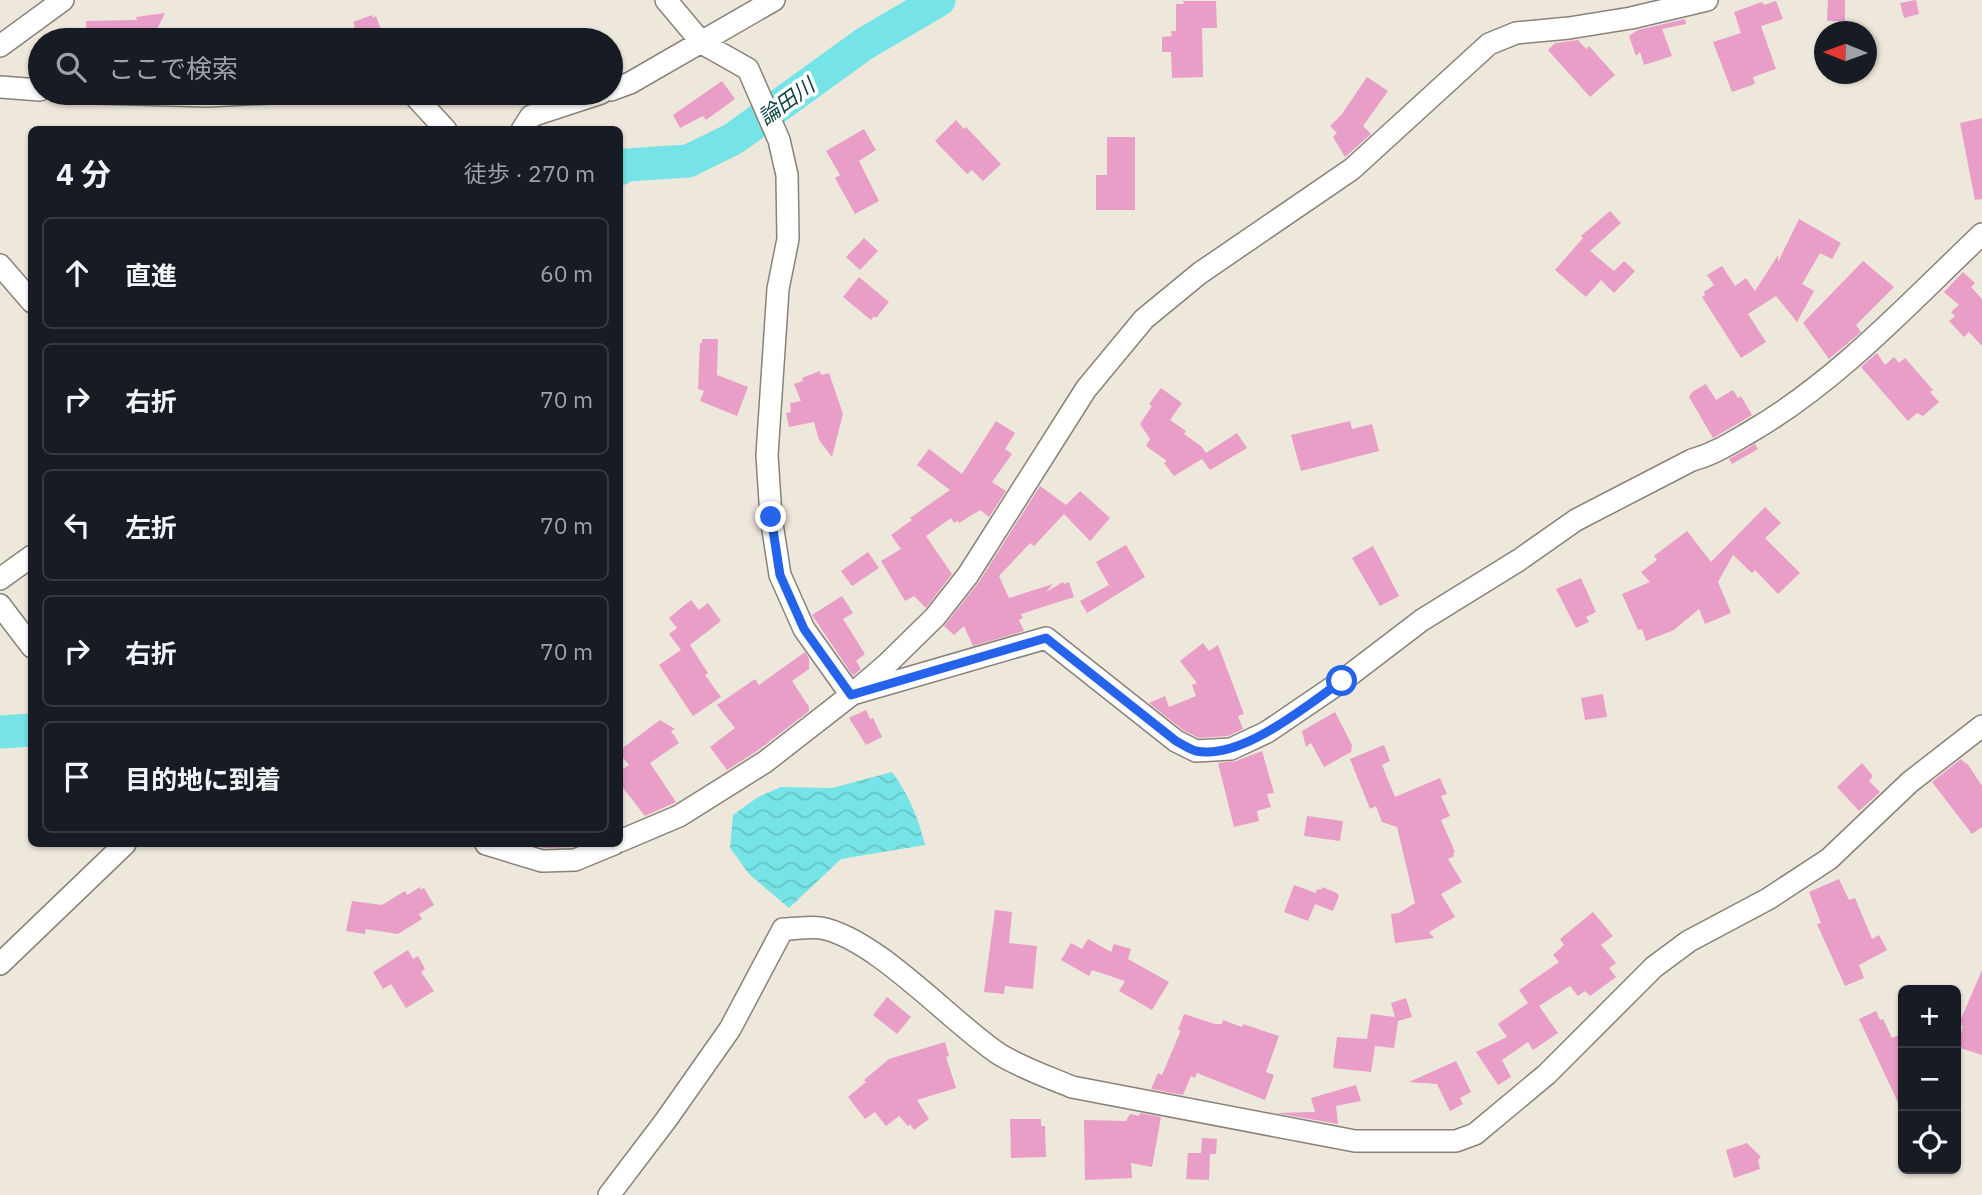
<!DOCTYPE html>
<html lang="ja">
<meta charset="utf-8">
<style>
:root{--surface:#171b24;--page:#20242c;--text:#f1f3f6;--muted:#9ea1a6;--line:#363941}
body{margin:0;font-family:"IBM Plex Sans","Noto Sans JP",sans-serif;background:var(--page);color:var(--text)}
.controls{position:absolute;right:21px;bottom:21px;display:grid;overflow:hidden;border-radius:10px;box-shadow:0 2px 5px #0004}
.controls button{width:63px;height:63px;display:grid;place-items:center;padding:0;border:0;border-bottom:2px solid var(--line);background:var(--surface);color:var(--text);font:35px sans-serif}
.compass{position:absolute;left:1814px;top:21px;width:63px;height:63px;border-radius:50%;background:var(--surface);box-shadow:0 2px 5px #0004;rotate:271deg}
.stop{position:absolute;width:21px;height:21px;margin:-16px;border:5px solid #2563eb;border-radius:50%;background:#fff}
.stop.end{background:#2563eb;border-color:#fff;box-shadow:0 2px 7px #0008}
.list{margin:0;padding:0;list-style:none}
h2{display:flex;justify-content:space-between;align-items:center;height:91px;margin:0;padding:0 28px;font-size:30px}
h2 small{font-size:23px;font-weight:400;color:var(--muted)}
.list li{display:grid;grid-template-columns:46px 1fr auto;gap:21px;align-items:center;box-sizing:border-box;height:112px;margin:0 14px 14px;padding:0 14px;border:2px solid var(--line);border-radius:10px}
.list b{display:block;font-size:26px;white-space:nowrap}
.list em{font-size:23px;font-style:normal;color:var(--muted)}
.icon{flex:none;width:38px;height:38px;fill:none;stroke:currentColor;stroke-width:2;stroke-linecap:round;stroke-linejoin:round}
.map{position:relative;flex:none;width:1982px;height:1195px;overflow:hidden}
.search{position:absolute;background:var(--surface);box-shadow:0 2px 5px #0004;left:28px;top:28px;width:595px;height:77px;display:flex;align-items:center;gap:18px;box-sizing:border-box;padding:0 24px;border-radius:38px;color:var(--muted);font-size:26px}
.panel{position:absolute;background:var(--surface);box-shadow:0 2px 5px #0004;left:28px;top:126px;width:595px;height:721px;border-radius:10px}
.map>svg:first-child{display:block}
.water{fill:url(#water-waves)}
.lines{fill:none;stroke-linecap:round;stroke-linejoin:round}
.river{stroke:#76e4e6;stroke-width:33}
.building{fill:#e89ec6}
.minor-casing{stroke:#888278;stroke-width:24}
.minor{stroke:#fff;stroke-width:21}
.route{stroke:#2563eb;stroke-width:9}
.labels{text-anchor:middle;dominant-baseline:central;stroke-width:7;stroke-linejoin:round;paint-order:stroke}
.water-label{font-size:21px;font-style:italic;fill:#0e4243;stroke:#fff}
</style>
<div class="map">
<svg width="1982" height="1195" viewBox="0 0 1982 1195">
<defs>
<pattern id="water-waves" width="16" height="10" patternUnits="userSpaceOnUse" patternTransform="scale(1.75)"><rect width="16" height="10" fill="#76e4e6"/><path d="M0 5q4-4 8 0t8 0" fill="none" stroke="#66c4c5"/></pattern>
</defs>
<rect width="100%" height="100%" fill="#eee7dc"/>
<path class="water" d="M892 772C909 795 918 817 925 845L841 859 789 908 750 875 730 848 733 815 758 797 781 787 832 788Z"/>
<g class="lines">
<path class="river" d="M620 169 626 165 688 161 733 139 864 44 939 0
M0 732 32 730"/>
</g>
<path class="building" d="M1828 0H1845V21H1827Z
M1916 0 1919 14 1904 18 1900 3Z
M1183 1H1216L1217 28H1202L1203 77 1172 78 1171 52H1162V37L1172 36 1171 31H1176V4H1184Z
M1776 1 1783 19 1761 26 1776 69 1753 77 1755 84 1732 92 1713 42 1741 33 1734 12 1762 2 1764 5Z
M165 13 152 40H127V36L87 37 86 21 137 20 136 17Z
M372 15 373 18 376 16 385 40H324L355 27 353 22Z
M1685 19 1686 24 1662 29 1672 56 1644 65 1640 52 1636 56 1629 36 1638 30Z
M1578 40 1586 49 1589 46 1615 75 1590 97 1548 50 1555 43Z
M1367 77 1388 91 1363 126 1371 134 1345 157 1333 137 1337 133 1330 126 1342 114Z
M722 81 735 99 706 120 703 116 680 128 673 115Z
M1982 118V199L1975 200 1960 123Z
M956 120 964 129 966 127 1001 164 983 181 972 170 967 174 935 141Z
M864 129 876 150 859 161 879 201 855 214 835 178 840 175 826 151Z
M1107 137H1135V210H1096V175H1107Z
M1610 211 1621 223 1590 251 1614 271 1624 261 1635 271 1614 293 1601 280 1586 297 1555 270 1583 238 1581 236Z
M1799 219 1841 243 1832 259 1820 253 1802 284 1814 291 1797 322 1776 296 1748 314 1766 342 1741 358 1702 297 1705 295 1704 292 1714 285 1707 275 1722 266 1735 286 1746 278 1755 291 1778 255V262Z
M864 238 878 251 860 270 846 257Z
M1863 261 1894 287 1856 325 1861 332 1829 359 1803 323Z
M1963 272 1975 283 1971 287 1982 299V346L1969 332 1964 337 1949 321 1955 316 1951 312 1959 305 1944 292Z
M859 277 889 302 876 318 874 316 871 320 843 297Z
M702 339H718L717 375 748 387 737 416 700 401 704 391 698 389 700 343H702Z
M1877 353 1885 365 1894 357 1899 363 1905 358 1933 390 1930 392 1939 402 1923 416 1917 413 1908 421 1861 367Z
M820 371 821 375 829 373 843 414 832 457 819 440 814 422 789 427 786 413 791 412 790 403 801 401 794 384 803 381 802 378Z
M1706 384 1716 400 1733 390 1738 398 1741 396 1752 415 1713 438 1689 397 1692 392Z
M1161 388 1182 403 1170 420 1186 431 1184 434 1201 446 1206 453 1237 433 1247 448 1210 470 1202 459 1174 476 1164 463 1167 461 1146 446 1150 439 1140 424 1152 406 1149 404Z
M996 421 1015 433 1005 449 1012 454 992 482 1006 491 989 517 980 510 959 523 958 521 954 523 951 518 926 536 952 574 926 608 914 596 905 601 881 561 901 549 891 535 912 520 910 518 950 490 917 465 929 449 962 474Z
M1350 421 1352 429 1372 424 1379 451 1301 471 1291 435Z
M1755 444 1758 449 1732 464 1729 459Z
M1040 486 1066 505 1080 491 1110 518 1090 541 1064 514 1034 546 1030 543 999 576 1009 598 1053 584 1046 592 1063 582 1064 584 1069 582 1074 597 1021 614 1023 618 1019 620 1024 631 973 646 964 626 954 635 944 626 979 582Z
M1765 507 1781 523 1765 538 1800 573 1778 594 1755 570 1752 573 1733 555 1718 582 1731 613 1705 624 1699 609 1674 630 1646 641 1642 629 1638 630 1622 594 1650 582 1641 572 1657 560 1654 556 1687 531 1711 562Z
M1126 545 1145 577 1087 613 1080 601 1109 585 1096 562Z
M1373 546 1399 596 1380 606 1352 558Z
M868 552 879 568 852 586 841 571Z
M1581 578 1596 612 1586 617 1589 622 1576 628 1556 589Z
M842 596 853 613 843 619 865 654 856 661 861 669 853 676 812 615Z
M691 600 699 610 708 603 721 621 690 645 708 673 705 675 721 697 693 716 659 665 681 650 669 634 677 628 669 618Z
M1203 643 1209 651 1218 645 1244 714 1238 716 1243 729 1228 736 1199 738 1183 730 1149 703 1165 696 1169 707 1196 696 1192 685 1197 683 1180 661Z
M805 652 809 659V669L792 681 809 707V711L757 751 727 770 710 747 735 728 717 705 755 679 759 685Z
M1603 694 1607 717 1585 720 1581 698Z
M866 710 870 719 873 718 882 737 866 745 849 718Z
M1335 712 1352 745 1351 752 1324 767 1311 743 1306 747 1302 731Z
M660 720 675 729 671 731 679 743 650 763 676 802 645 816 620 784V771L629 765 620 754V750Z
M1384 745 1390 761 1382 765 1395 797 1440 778 1447 794 1441 796 1450 816 1441 820 1455 852 1453 853 1454 856 1448 859 1462 882 1441 894 1455 917 1429 932 1434 938 1395 943 1391 914 1399 913 1415 903 1397 827 1382 822 1376 806 1370 809 1350 759Z
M1262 751 1274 793 1267 794 1271 807 1257 811 1259 821 1234 827 1218 763 1236 761Z
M1961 759 1966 764 1967 763 1982 786V827L1972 834 1932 782Z
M1862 763 1873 776 1869 781 1880 792 1859 811 1837 787Z
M1307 816 1343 821 1340 841 1304 836Z
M530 844H581L572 847 544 848Z
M1839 879 1849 900 1855 898 1872 939 1879 935 1887 950 1859 965 1864 978 1845 986 1817 924 1821 923 1809 892Z
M1294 885 1316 893 1317 889 1321 890 1322 887 1337 893 1339 896 1333 911 1315 904 1308 921 1284 912Z
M420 887 421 890 424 888 434 905 419 914 422 919 398 934 366 929 365 934 346 931 352 901 382 905 405 891 407 895Z
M995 910 1012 912 1009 943 1037 946 1033 989 1005 986 1004 994 984 992Z
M1593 912 1613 936 1601 945 1616 963 1609 968 1616 977 1590 996 1585 991 1578 996 1570 986 1539 1006 1558 1033 1533 1050 1528 1042 1502 1060 1511 1077 1498 1085 1476 1052 1507 1037 1498 1024 1528 1003 1519 990 1559 962 1553 955 1564 945 1560 939Z
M1088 939 1111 952 1114 944 1131 949 1128 959 1169 982 1152 1010 1119 991 1125 981 1092 970 1089 976 1061 960 1071 943 1082 949Z
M408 950 413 959 418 956 425 969 421 972 434 991 406 1008 391 984 383 989 373 972Z
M1982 970V1055L1957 1047 1963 1026 1959 1024Z
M887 997 911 1017 897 1034 873 1015Z
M1406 998 1412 1017 1398 1021 1394 1048 1375 1046 1371 1072 1333 1068 1337 1037 1367 1039 1371 1014 1395 1017 1391 1003Z
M1876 1011 1880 1020 1883 1019 1892 1038 1903 1033V1113L1859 1019Z
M1184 1014 1215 1024H1222L1223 1020 1242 1027 1243 1024 1279 1036 1266 1072 1274 1075 1265 1100 1197 1073 1195 1078 1191 1076 1183 1095 1151 1089 1158 1073 1162 1075 1181 1030H1178Z
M945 1042 949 1056 946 1057 956 1088 917 1100 929 1119 914 1130 910 1124 908 1126 899 1116 886 1126 875 1112 865 1119 848 1097 866 1082 864 1080 889 1059Z
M1456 1061 1471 1092 1460 1098 1463 1104 1450 1111 1437 1084 1409 1082Z
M1356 1085 1361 1101 1336 1106 1338 1124 1276 1113 1315 1112 1311 1098Z
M1140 1113 1161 1117 1152 1167 1131 1163 1132 1178 1085 1180 1084 1120 1126 1121 1130 1114 1139 1116Z
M1010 1119H1041V1126H1045L1046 1157 1011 1158Z
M1202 1138 1217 1139 1216 1154H1210L1209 1180 1186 1179 1188 1153H1201Z
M1747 1143 1761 1157 1758 1160 1760 1169 1734 1178 1726 1150Z"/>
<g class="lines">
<defs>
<path id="minor" d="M666 0 702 43 748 69 779 140 787 175 788 239 778 289 767 455 771 517 780 575 804 629 851 695
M0 46 63 0
M0 87 40 90
M611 90 630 83 774 0
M97 93 208 96 268 93
M412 93 446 130
M522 130 531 116 601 93
M0 265 32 302
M0 579 32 556
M0 605 32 647
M856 693 1046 638 1176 741 1196 751 1231 749 1267 732 1342 681 1422 620 1519 560 1576 520 1692 460C1714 454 1731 443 1750 432 1838 381 1908 304 1982 234
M620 841 679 816 765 762 851 695 887 664 935 617 968 575 1086 389 1144 319 1200 273 1352 169 1489 44 1516 33 1569 28 1631 18 1707 0
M486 844 542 861 575 860 614 844
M0 964 125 844
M609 1195 666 1120 730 1029 783 929C795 929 809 926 821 928 876 938 951 1022 999 1054 1022 1068 1048 1077 1072 1087L1355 1141H1456L1475 1134 1547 1074 1654 967 1689 941 1768 899 1829 859 1910 782 1982 726"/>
</defs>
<use href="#minor" class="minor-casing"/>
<use href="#minor" class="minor"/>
</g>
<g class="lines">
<path class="route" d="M771 517 780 575 804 629 851 695 1046 638 1176 741C1182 744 1189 749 1196 751 1243 760 1305 706 1342 681"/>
</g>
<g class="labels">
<g class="water-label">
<text transform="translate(786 101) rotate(-36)">論田川</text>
</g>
</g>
</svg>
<div class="controls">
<button>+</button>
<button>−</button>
<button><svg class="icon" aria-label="locate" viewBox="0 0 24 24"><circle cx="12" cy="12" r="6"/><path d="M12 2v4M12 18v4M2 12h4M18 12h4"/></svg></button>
</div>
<svg class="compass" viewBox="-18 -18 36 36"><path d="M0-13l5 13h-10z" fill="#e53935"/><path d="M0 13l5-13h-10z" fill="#9ea1a6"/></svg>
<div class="stop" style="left:1342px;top:681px"></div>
<div class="stop end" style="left:771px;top:517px"></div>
<div class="search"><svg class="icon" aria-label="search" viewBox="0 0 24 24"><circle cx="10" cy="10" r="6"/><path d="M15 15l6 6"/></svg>ここで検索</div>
<section class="panel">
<h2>4 分<small>徒歩 · 270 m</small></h2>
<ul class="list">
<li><svg class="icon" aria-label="ahead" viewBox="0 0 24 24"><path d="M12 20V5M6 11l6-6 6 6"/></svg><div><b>直進</b></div><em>60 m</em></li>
<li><svg class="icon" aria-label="right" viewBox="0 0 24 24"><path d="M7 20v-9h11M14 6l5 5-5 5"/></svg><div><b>右折</b></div><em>70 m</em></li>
<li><svg class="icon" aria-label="left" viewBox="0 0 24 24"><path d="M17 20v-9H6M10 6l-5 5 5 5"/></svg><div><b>左折</b></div><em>70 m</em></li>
<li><svg class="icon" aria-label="right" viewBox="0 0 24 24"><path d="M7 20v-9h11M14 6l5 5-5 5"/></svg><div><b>右折</b></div><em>70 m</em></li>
<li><svg class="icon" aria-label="arrive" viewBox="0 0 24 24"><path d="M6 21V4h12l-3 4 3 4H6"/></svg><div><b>目的地に到着</b></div></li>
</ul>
</section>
</div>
